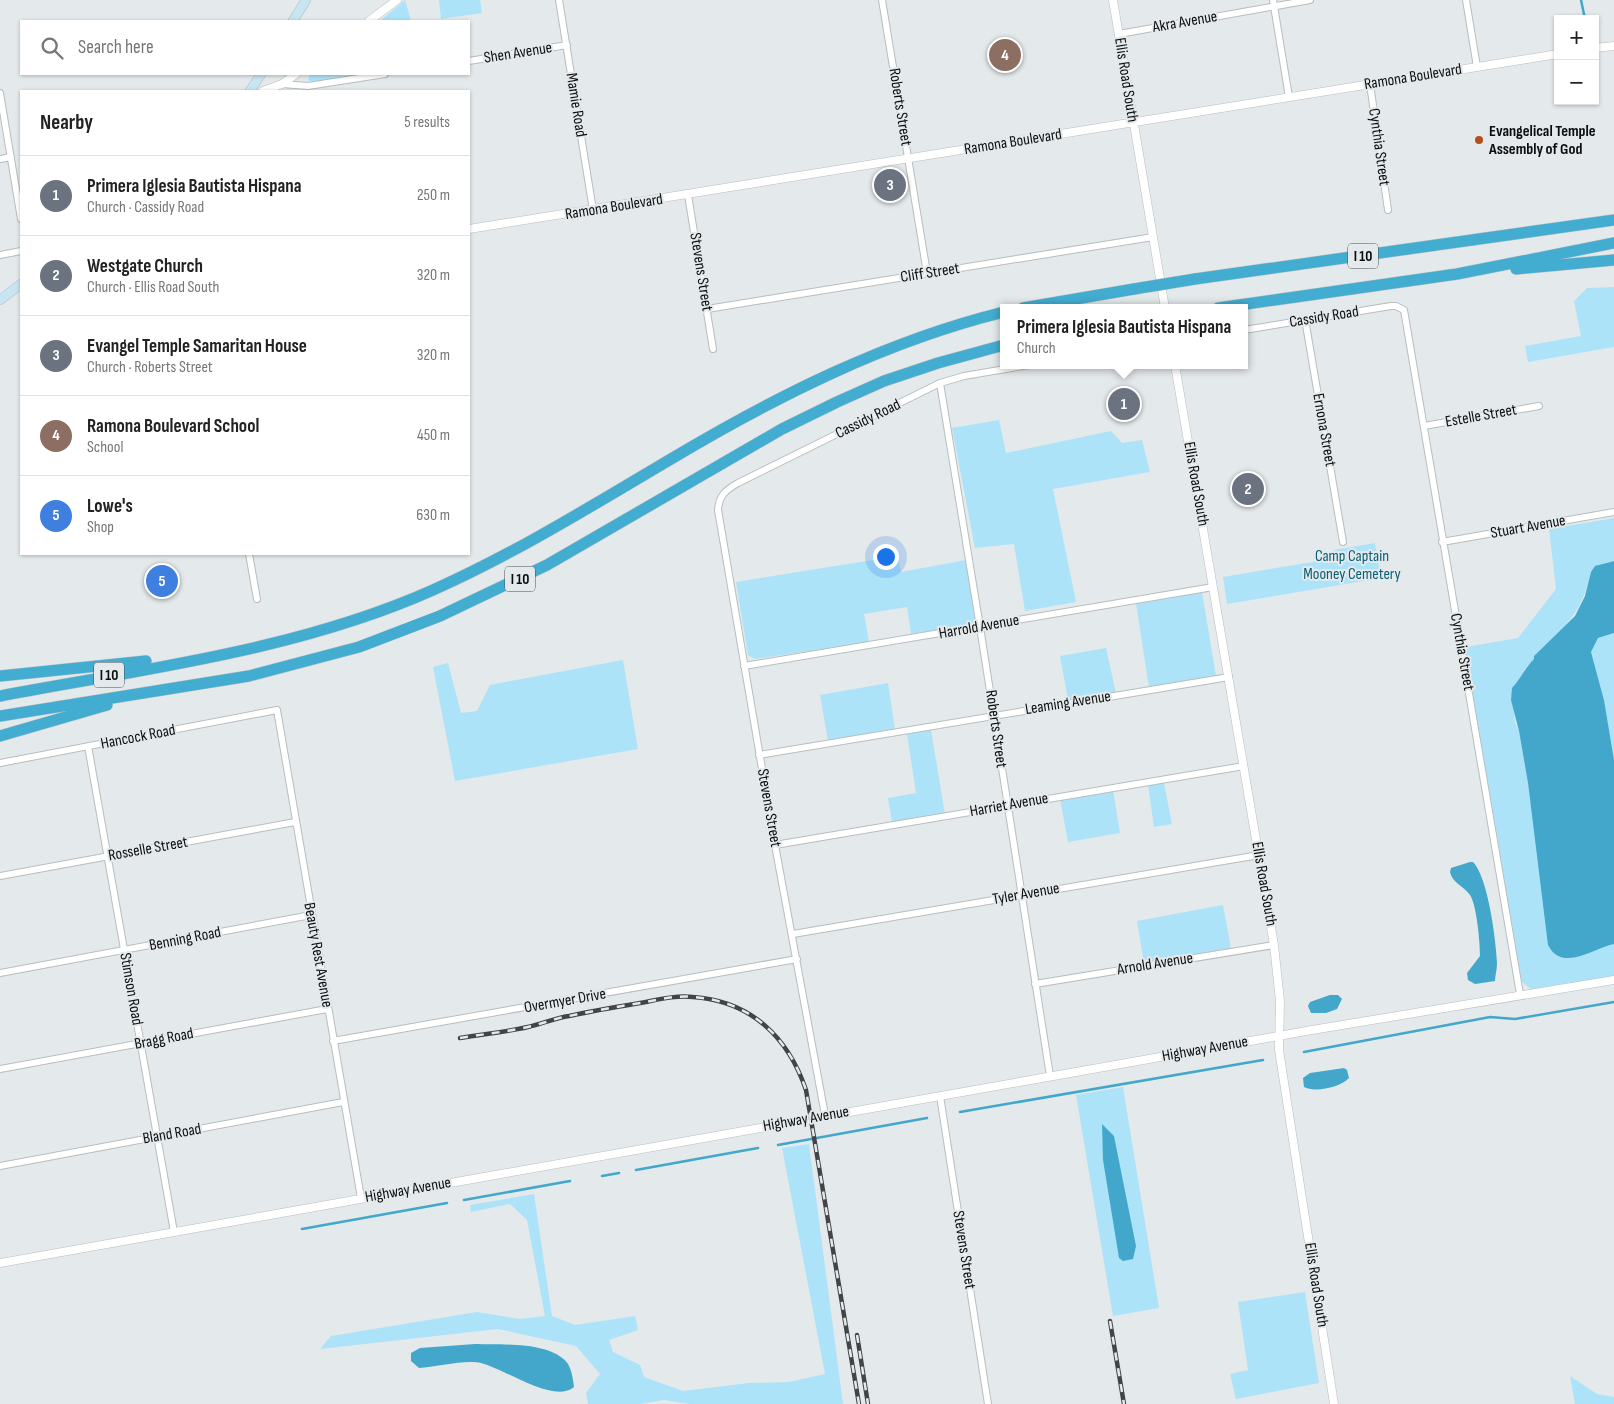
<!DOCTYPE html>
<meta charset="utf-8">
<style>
:root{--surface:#fff;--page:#f2f2f2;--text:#222;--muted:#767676;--line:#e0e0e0;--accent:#7c3aed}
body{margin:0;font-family:"Sofia Sans Condensed",sans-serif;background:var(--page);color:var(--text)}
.controls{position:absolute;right:15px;top:15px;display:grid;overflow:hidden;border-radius:0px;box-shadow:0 1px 4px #0004}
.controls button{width:45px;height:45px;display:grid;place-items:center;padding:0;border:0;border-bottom:1px solid var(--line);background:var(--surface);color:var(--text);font:25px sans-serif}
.you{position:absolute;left:885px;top:556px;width:18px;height:18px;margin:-12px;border:4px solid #fff;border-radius:50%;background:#1a73e8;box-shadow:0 0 0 8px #1a73e833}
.badge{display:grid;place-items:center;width:32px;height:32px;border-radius:50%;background:var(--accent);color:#fff;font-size:16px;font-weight:700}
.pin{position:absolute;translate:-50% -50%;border:2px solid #fff;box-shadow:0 1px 5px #0006}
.popup{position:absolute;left:1000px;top:304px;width:248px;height:65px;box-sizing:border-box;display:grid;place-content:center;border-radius:0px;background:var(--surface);filter:drop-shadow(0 1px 4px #0005);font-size:16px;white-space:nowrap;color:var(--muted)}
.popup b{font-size:19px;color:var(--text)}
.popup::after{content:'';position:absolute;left:50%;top:100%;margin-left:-10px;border:10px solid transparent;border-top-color:var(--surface)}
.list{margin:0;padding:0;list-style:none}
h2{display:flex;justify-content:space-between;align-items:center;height:65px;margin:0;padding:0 20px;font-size:21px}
h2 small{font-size:16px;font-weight:400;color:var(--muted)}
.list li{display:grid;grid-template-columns:32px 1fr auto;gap:15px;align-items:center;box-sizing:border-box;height:80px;padding:0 20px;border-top:1px solid var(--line)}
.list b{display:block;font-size:19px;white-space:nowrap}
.list p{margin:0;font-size:16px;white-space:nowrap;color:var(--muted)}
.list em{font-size:16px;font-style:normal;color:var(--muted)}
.icon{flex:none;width:28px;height:28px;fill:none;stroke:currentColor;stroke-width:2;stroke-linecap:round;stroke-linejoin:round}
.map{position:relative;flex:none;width:1614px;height:1404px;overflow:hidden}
.search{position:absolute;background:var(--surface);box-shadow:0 1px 4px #0004;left:20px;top:20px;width:450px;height:55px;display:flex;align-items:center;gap:12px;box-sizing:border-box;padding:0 18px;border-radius:0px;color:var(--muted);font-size:19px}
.panel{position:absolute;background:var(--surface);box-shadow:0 1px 4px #0004;left:20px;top:90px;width:450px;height:465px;border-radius:0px}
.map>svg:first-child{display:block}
.green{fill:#ade3f9}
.water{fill:#42a7ca}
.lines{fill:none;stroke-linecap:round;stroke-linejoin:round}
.stream{stroke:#42a7ca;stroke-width:2.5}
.minor-casing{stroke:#b8bdbe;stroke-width:8}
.tertiary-casing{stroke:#b8bdbe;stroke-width:9}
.secondary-casing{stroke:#b8bdbe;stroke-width:10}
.motorway-casing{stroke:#c5c5c5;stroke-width:12}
.minor{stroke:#fff;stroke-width:6}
.tertiary{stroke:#fff;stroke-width:8}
.secondary{stroke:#c7e6f1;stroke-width:9}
.motorway{stroke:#43add1;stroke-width:11}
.rail-casing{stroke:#424445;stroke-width:4.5}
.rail{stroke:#e4e9eb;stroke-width:2.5;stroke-dasharray:8;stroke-linecap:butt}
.motorway-bridge-casing{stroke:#c5c5c5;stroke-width:12;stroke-linecap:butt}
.motorway-bridge{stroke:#43add1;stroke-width:11}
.poi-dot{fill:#b34f1b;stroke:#e4e9eb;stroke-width:2}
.labels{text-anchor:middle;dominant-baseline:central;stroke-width:4;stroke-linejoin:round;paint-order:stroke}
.shield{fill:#e4e9eb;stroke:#4d4f50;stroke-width:1}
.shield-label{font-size:15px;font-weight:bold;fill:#0c0d0e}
.street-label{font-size:16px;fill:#0c0d0e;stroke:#e4e9eb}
.poi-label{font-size:16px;font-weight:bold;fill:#0c0d0e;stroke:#e4e9eb;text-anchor:start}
.park-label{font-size:16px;fill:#0a5e76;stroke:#e4e9eb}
</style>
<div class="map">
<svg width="1614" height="1404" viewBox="0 0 1614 1404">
<rect width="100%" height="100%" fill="#e4e9eb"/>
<path class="green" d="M405 0 411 21H380Z
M439 0H480L482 13 441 19Z
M310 74H362L312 82 308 80Z
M1614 287V347L1528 362 1525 346 1581 336 1574 301 1587 288Z
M999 420 1006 453 1111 431 1122 443 1142 440 1150 472 1053 489 1076 602 1025 611 1014 544 975 548 952 428Z
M1614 518V561L1604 563 1591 572C1581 616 1565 625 1534 656V659C1525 668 1521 678 1512 688L1515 722 1519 731 1528 783 1536 843 1612 944H1614V976L1531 989 1522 982 1465 647 1518 638 1556 589 1549 529Z
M1375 543 1381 578 1227 604 1223 577 1336 558 1334 550Z
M898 556 901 572 966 560 977 618 971 625 911 634 907 607 864 614 869 642 755 659 748 655 736 582Z
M1202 592 1216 676 1149 688 1136 603Z
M1614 633V760L1604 700 1591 652 1598 638Z
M1106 648 1116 693 1068 700 1060 656Z
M623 660 638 749 455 781 433 667 448 663 461 713 477 711 490 685Z
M888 683 895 730 828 741 820 695Z
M931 730 945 814 892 822 888 798 916 793 907 734Z
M1164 783 1172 824 1154 827 1148 785Z
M1113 790 1120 833 1068 842 1060 799Z
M1223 905 1231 948 1144 963 1137 921Z
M1123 1087 1159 1308 1113 1316 1076 1095Z
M809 1144 843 1404H690L664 1400 640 1404H588L586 1393 600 1374 576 1346 498 1329 320 1349 331 1336 477 1312 520 1319 545 1316 527 1220 510 1204 471 1212 470 1205 534 1194 552 1316 575 1325 635 1316 638 1330 609 1340 613 1352 640 1365 644 1377 683 1391 749 1383 789 1382 825 1374 782 1148Z
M1305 1292 1319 1383 1236 1399 1230 1374 1248 1370 1238 1302Z
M1570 1376 1597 1394 1614 1397V1404H1575Z"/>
<path class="water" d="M1614 561V633L1598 638 1591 652 1604 700 1614 760V944C1594 948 1562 973 1548 945L1528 783 1519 731 1511 700 1512 688C1521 678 1525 668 1534 659V656L1575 616 1585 596 1591 572 1595 566Z
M1470 862H1473C1488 877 1496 940 1497 963 1497 970 1495 976 1495 981L1475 984 1468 980 1467 973 1480 956C1480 943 1477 906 1470 895 1464 886 1452 883 1450 872L1451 868Z
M1330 995H1338L1342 999 1337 1009 1326 1013H1311L1308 1006 1310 1002Z
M1344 1068 1347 1070 1349 1078C1341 1087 1315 1093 1304 1087L1303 1078 1310 1073Z
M1102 1124 1114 1136 1136 1246 1133 1259 1123 1261 1119 1258 1103 1160Z
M475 1344C500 1345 552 1341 568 1364 572 1371 573 1379 574 1387 554 1404 507 1370 481 1363 467 1359 435 1367 419 1368L411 1361V1353L420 1348Z"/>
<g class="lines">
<path class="stream" d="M1581 0 1585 19
M1304 1052 1490 1017 1515 1019 1614 1002
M960 1112 1263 1060
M778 1145 927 1118
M636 1170 758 1148
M602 1176 619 1173
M464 1200 570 1181
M302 1229 447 1203"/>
<defs>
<path id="minor" d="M559 0 593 210
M882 0 927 273
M1273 0 1289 97
M1466 0 1477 67
M1119 34 1310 0
M469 61 567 45
M282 84 308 86 385 74
M1370 84 1388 210
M0 93 21 219
M0 159 11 157
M688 195 713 349
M0 255 21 251
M707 309 1153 237
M1305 319 1343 542
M1244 330 1391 306H1396L1404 310 1520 994
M940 383 980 627 1050 1076
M1424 426 1539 406
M1442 542 1614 512
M249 554 257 599
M744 666 1213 587
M88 746 174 1232
M759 755 1229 677
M0 763 277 710 361 1198
M775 845 1244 766
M0 876 295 822
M793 934 1259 855
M0 973 311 915
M1035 984 1274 945
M333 1041 797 959
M0 1069 327 1009
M940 1096 988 1404
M825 1115 775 845 718 510C719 495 726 490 738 483L940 383 964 376 1029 365
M0 1166 343 1102"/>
<path id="tertiary" d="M1113 0 1165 308
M369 21 397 0
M1595 48 1614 46
M263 91 282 84 296 74
M469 229 1558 54
M1175 365 1274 945 1280 1001 1279 1050 1334 1404
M0 1263 1312 1030 1614 980"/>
<path id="secondary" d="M293 21 306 0
M250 91 261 74
M0 300 21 284"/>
<path id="motorway" d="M1516 269 1614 260
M1195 279 1614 220
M1023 308 1134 289
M1218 308 1457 274 1614 243
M0 676 146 661
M0 696C143 669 299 650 433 590 516 553 593 505 671 459 775 397 886 341 1004 312
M0 716 249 676 359 647 440 616 547 565 782 429 837 402 884 381 938 363 1004 345
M0 736 107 705"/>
</defs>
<use href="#minor" class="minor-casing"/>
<use href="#tertiary" class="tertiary-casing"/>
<use href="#secondary" class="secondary-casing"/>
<use href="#motorway" class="motorway-casing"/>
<use href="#minor" class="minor"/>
<use href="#tertiary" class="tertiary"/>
<use href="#secondary" class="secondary"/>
<use href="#motorway" class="motorway"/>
<defs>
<path id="rail" d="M460 1038C483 1034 506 1032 528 1027 542 1024 555 1018 569 1016 592 1011 616 1007 640 1003 657 1000 675 995 693 997 751 1001 788 1037 806 1090L859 1404
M1110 1321 1124 1404
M857 1335 868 1404"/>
</defs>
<use href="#rail" class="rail-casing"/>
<use href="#rail" class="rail"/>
<defs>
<path id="motorway-bridge" d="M1134 289 1195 279"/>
</defs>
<use href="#motorway-bridge" class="motorway-bridge-casing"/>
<use href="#motorway-bridge" class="motorway-bridge"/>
</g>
<circle class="poi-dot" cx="1479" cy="140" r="5"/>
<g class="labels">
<g class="shield">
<rect x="1348" y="243.5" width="30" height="25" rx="4"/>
<rect x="505" y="566.5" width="30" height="25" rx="4"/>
<rect x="94" y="662.5" width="30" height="25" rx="4"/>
</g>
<g class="shield-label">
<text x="1363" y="256">I 10</text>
<text x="520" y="579">I 10</text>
<text x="109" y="675">I 10</text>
</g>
<g class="street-label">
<text transform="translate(1185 22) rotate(-10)">Akra Avenue</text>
<text transform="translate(518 53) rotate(-9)">Shen Avenue</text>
<text transform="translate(1413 77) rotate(-9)">Ramona Boulevard</text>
<text transform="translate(1126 80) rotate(81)">Ellis Road South</text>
<text transform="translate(576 105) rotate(81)">Mamie Road</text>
<text transform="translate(900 107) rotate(81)">Roberts Street</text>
<text transform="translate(1013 142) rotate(-9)">Ramona Boulevard</text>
<text transform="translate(1379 147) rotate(82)">Cynthia Street</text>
<text transform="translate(614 207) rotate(-9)">Ramona Boulevard</text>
<text transform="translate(701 272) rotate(81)">Stevens Street</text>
<text transform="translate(930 273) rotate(-9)">Cliff Street</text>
<text transform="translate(1324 317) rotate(-9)">Cassidy Road</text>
<text transform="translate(1481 416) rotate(-10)">Estelle Street</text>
<text transform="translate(868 419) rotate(-26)">Cassidy Road</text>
<text transform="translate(1324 430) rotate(80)">Ernona Street</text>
<text transform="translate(1196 484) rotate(80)">Ellis Road South</text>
<text transform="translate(1528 527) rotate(-10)">Stuart Avenue</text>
<text transform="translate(979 627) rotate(-10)">Harrold Avenue</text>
<text transform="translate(1462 652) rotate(80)">Cynthia Street</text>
<text transform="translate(1068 703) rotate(-9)">Leaming Avenue</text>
<text transform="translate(996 729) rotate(82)">Roberts Street</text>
<text transform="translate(138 737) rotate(-11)">Hancock Road</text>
<text transform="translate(1009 805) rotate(-10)">Harriet Avenue</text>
<text transform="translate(769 808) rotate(80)">Stevens Street</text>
<text transform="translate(148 849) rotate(-10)">Rosselle Street</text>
<text transform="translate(1264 884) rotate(80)">Ellis Road South</text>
<text transform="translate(1026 894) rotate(-10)">Tyler Avenue</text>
<text transform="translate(185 939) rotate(-11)">Benning Road</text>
<text transform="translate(318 955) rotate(80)">Beauty Rest Avenue</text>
<text transform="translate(1155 964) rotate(-9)">Arnold Avenue</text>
<text transform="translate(131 989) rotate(80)">Stimson Road</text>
<text transform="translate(565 1001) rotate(-10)">Overmyer Drive</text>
<text transform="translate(164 1039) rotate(-11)">Bragg Road</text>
<text transform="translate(1205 1049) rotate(-10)">Highway Avenue</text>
<text transform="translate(806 1119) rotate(-10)">Highway Avenue</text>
<text transform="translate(172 1134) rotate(-10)">Bland Road</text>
<text transform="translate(408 1190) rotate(-10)">Highway Avenue</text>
<text transform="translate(964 1250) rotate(81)">Stevens Street</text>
<text transform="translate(1316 1285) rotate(81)">Ellis Road South</text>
</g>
<g class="poi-label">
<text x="1489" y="131">Evangelical Temple<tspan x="1489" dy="18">Assembly of God</tspan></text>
</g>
<g class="park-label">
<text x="1352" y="556">Camp Captain<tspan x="1352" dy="18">Mooney Cemetery</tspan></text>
</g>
</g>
</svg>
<div class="controls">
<button>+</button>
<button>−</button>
</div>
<div class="you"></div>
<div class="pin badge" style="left:1124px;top:404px;background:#6b7280">1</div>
<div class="popup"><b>Primera Iglesia Bautista Hispana</b>Church</div>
<div class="pin badge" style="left:1248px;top:489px;background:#6b7280">2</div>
<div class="pin badge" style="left:890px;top:185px;background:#6b7280">3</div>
<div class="pin badge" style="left:1005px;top:55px;background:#8d6e63">4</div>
<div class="pin badge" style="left:162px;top:581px;background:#3f7fe0">5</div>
<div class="search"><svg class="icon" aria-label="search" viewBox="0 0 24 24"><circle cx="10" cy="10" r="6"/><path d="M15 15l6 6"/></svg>Search here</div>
<section class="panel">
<h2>Nearby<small>5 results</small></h2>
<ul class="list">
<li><span class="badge" style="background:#6b7280">1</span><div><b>Primera Iglesia Bautista Hispana</b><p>Church · Cassidy Road</p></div><em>250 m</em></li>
<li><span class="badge" style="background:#6b7280">2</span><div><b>Westgate Church</b><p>Church · Ellis Road South</p></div><em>320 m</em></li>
<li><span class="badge" style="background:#6b7280">3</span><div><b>Evangel Temple Samaritan House</b><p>Church · Roberts Street</p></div><em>320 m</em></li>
<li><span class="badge" style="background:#8d6e63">4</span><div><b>Ramona Boulevard School</b><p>School</p></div><em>450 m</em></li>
<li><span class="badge" style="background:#3f7fe0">5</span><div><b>Lowe's</b><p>Shop</p></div><em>630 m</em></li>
</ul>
</section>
</div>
